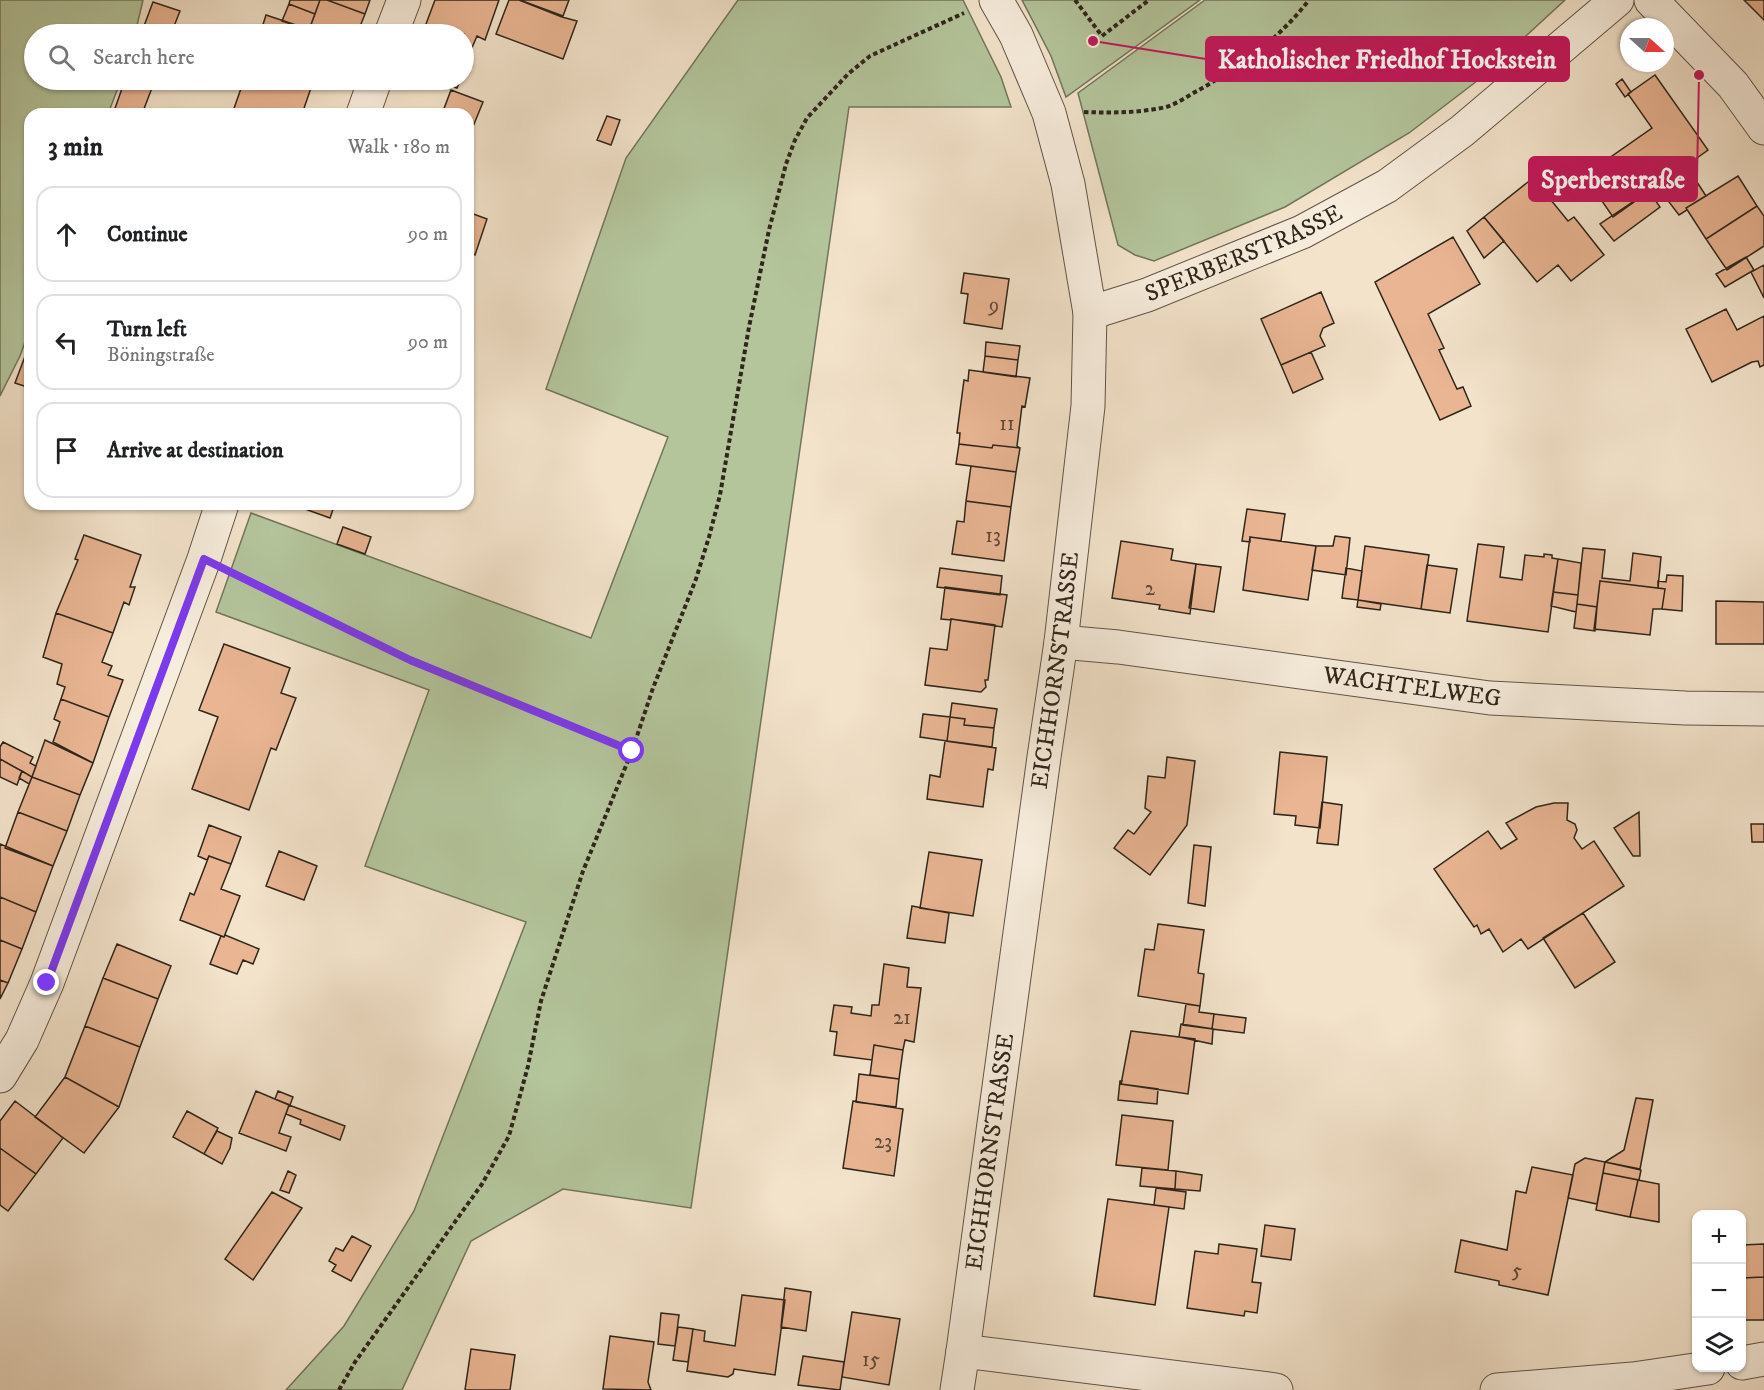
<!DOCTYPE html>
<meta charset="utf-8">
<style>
:root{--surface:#fff;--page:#f6f6f6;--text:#202124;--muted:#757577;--line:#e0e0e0}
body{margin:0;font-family:"IM FELL DW Pica",serif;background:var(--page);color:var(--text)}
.controls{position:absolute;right:18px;bottom:18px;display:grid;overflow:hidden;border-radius:12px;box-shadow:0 2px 4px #0004}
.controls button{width:54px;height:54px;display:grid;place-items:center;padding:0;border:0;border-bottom:2px solid var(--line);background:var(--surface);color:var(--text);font:30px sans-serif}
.compass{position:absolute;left:1620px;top:18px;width:54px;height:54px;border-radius:50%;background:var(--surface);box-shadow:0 2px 4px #0004;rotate:111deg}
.stop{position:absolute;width:18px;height:18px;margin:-14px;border:4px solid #7c3aed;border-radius:50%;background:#fff}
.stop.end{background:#7c3aed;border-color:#fff;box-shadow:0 2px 6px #0008}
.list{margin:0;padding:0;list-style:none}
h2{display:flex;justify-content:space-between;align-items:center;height:78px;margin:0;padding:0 24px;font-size:26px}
h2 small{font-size:20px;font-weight:400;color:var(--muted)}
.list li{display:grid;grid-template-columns:39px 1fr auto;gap:18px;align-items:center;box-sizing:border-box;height:96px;margin:0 12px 12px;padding:0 12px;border:2px solid var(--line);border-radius:18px}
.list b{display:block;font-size:22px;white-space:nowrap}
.list p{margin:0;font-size:20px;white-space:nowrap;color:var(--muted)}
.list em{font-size:20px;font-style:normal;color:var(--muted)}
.icon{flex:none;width:33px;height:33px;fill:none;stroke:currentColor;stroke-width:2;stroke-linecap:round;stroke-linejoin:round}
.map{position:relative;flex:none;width:1764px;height:1390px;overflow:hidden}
.search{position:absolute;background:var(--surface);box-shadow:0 2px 4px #0004;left:24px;top:24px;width:450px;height:66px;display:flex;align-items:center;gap:15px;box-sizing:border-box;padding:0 21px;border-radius:33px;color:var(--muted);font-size:22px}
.panel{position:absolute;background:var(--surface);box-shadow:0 2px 4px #0004;left:24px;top:108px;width:450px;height:402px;border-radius:18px}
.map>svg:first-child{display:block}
.green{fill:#b4c59c;stroke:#72755c;stroke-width:1.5}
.building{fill:#e9b593;stroke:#2f251b;stroke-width:1.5}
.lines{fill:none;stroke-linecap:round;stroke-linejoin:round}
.minor-casing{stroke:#605447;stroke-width:35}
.path{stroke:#2f251b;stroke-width:4;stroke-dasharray:4.5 3;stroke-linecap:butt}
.minor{stroke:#f7eddd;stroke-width:33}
.route{stroke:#7c3aed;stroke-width:8}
.labels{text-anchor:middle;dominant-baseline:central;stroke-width:4.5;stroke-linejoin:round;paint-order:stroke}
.number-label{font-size:21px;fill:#5e4939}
.street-label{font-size:24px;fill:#2f251b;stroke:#f7eddd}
.leader{fill:none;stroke:#c2185b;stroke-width:2}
.callout-dot{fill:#c2185b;stroke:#f7eddd;stroke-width:2}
.callout{fill:#c2185b;stroke:#c2185b;stroke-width:2}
.callout-label{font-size:26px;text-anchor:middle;font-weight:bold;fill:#fff}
</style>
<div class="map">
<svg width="1764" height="1390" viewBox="0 0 1764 1390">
<rect width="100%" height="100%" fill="#f3e3cb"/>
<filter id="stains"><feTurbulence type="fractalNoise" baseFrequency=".00333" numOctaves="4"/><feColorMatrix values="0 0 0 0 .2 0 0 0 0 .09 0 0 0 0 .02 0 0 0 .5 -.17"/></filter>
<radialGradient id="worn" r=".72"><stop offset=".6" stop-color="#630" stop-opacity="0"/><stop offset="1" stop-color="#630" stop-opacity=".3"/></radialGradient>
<path class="green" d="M0 0H143L135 34H34V80H121L108 114H30V328L20 356 0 396Z
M738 0H963L1001 77 1011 107H849L691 1208 563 1189 471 1241 402 1390H286L344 1326 414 1211 526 922 365 866 429 690 216 612 251 513 591 638 668 437 546 389 626 158Z
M1022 0H1200L1066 97 1051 56Z
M1205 0H1565L1477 81 1409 133 1285 207 1154 261 1135 255 1118 245 1078 93Z"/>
<path class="building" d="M290 0H320L315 14 289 4Z
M320 0H327L365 14 357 34H322L309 30Z
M327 0H370L365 14Z
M435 0H499L485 40 477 36 471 50 464 47V34H429L423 32Z
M509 0H519L562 17 577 21 563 59 496 34Z
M520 0H569L563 16Z
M1744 0H1764V20Z
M153 2 180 11 171 34H141Z
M289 4 315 14 309 30 282 21Z
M266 15 296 25 293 34H260Z
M1655 75 1708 150 1690 163 1689 161 1672 173 1673 175 1634 202 1605 161 1652 128 1628 94Z
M1622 79 1631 92 1625 97 1616 84Z
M125 80H155L142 114H113Z
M244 80H296L312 85 302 114H232Z
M434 80H456L460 81 457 88Z
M451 90 483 102 472 129 468 128V114H442Z
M607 116 620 120 611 145 597 140Z
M1605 161 1634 202 1613 217 1584 175Z
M1738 176 1757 206 1706 239 1686 208Z
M1533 178 1568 221 1574 217 1604 255 1571 281 1558 265 1537 282 1484 217Z
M1697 182 1706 196 1686 208 1687 210 1679 215 1669 202Z
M1649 191 1660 207 1614 241 1600 224Z
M1757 206 1764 216V246L1727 270 1706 239Z
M468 212 487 219 475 255 468 252Z
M1484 217 1504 241 1484 258 1467 231Z
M1453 237 1480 284 1428 314 1444 348 1439 350 1457 389 1463 387 1471 406 1440 420 1375 282Z
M1746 257 1754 270 1725 287 1716 274Z
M1764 265V298L1751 272Z
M964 273 1009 279 1002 329 964 323 968 294 961 293Z
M1321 292 1334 323 1323 328 1320 336 1325 346 1281 365 1261 319Z
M1726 309 1737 330 1764 316V365L1760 367 1758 361 1752 362 1712 382 1686 329Z
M986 342 1020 346 1018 360 985 356Z
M30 343V388L15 383Z
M1311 352 1323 379 1293 393 1281 365Z
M985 356 1018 360 1016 377 983 372Z
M969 370 1030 378 1025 407 1022 406 1017 446 1020 448 993 445 992 448 959 444 960 433H957L964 380 968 381Z
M959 444 992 448 993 445 1020 448 1016 472 956 464Z
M971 466 1016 472 1011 507 966 501Z
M966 501 1011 507 1004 561 952 554 957 521 964 522Z
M291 504H335L330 518Z
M1247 509 1285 514 1281 541 1250 537V542L1242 541Z
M343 527 371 537 365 554 337 544Z
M84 535 141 555 130 587H135L129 605 124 602 113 633 56 613 78 560 75 559Z
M1335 536 1350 538 1346 575 1312 570 1316 546H1333Z
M1250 537 1316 546 1308 600 1243 590Z
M1121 541 1173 549 1171 560 1196 564 1190 614 1159 609 1160 605 1112 598Z
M1478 544 1504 547 1500 577 1522 580 1525 555 1544 557V554L1552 555V558L1558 559 1548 632 1467 621Z
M1365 546 1429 555 1421 609 1358 600Z
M1583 548 1605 550 1602 578 1630 581 1633 553 1661 557 1658 588 1600 581 1597 607 1577 604Z
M1558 559 1581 563 1578 595 1553 592Z
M1196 564 1221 567 1214 612 1189 608Z
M1427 565 1457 569 1450 613 1421 609Z
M940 568 1002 576 1000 595 937 587Z
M1346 568 1362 571 1358 600 1342 598Z
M1667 575 1683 576 1682 611 1662 609 1665 589 1658 588V581L1666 582Z
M1600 581 1665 589 1662 609H1653L1650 635 1594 629Z
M945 587 1007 595 1002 627 951 619V620L941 619Z
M1553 592 1578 595 1576 612 1551 606Z
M1358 600 1381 604 1380 610 1357 607Z
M1716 601 1764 602V644H1716Z
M1577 604 1597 607 1595 631 1574 628Z
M56 613 113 633 102 662 112 666 108 675 123 680 109 717 61 699 65 687 57 684 62 664 43 657Z
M951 619 995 625 988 680H985L986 687 981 692 925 685 930 648 947 650Z
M224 644 290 668 281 693 296 698 276 750 271 748 249 810 192 789 218 717 199 710Z
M61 699 109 717 93 763 53 742 60 722 54 719Z
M952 703 997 709 994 728 964 725 965 719 950 717Z
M923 714 950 717 947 741 920 737Z
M950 717 965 719 964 725 994 728 992 747 947 741Z
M45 740 93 763 80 795 32 777Z
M945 741 996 748 993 770 988 769 983 807 927 799 930 775 940 777Z
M3 742 33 757 30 763 36 766 32 777 0 759V747Z
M1280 752 1327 757 1320 828 1295 825 1296 816 1274 814Z
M1167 757 1195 761 1187 825 1150 875 1114 848 1128 830 1134 834 1151 812 1145 808 1148 776 1165 778Z
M0 759 22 771 17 785 0 777Z
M22 771 32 777 29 784 19 778Z
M32 777 80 795 67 831 18 812Z
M1322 802 1342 805 1338 845 1317 843Z
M1554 803H1568L1567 820 1575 824 1577 830 1574 838 1582 849 1594 841 1624 886 1528 949 1521 939 1503 952 1489 929 1481 934 1477 925 1474 927 1434 869 1488 831 1501 849 1517 839 1506 823 1536 807Z
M18 812 67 831 53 866 5 848Z
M1639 812 1640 856H1633L1614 828Z
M1751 824H1764V842H1752Z
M209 825 241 837 231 864 209 856 207 860 198 856Z
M0 844 53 866 36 912 0 897Z
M1194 845 1211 847 1205 906 1188 903Z
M279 851 317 866 304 900 266 886Z
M929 852 982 860 973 916 920 908Z
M209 856 231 864 221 889 240 896 224 937 180 920 190 893 194 895Z
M0 897 36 912 22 949 0 940Z
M912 906 949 913 945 943 907 938Z
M1583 913 1615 962 1575 988 1543 938Z
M1158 924 1204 930 1198 973 1204 974 1200 1006 1138 996 1145 949 1154 950Z
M225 935 259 949 253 964 243 960 237 974 210 964 221 936 224 937Z
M0 940 22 949 8 983 0 980Z
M117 944 171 966 158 999 103 978Z
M884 964 909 968 907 987 921 988 914 1042 905 1040 903 1050 874 1045 872 1060 834 1055 837 1032 830 1031 834 1005 852 1007 851 1013 871 1016 872 1005H879Z
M103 978 158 999 140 1047 85 1026Z
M0 980 8 983 0 999Z
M1186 1004 1200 1006 1199 1012 1214 1014 1212 1029 1183 1025Z
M1214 1014 1246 1018 1244 1033 1212 1029Z
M1181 1024 1213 1029 1212 1044 1179 1037Z
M85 1026 140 1047 119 1107 65 1077Z
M1131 1031 1195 1039 1188 1094 1121 1084Z
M874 1045 903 1050 899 1079 870 1075Z
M859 1074 899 1079 896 1107 856 1102Z
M65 1077 119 1107 84 1153 35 1117Z
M1120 1081H1122L1121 1084 1158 1089 1157 1104 1118 1100Z
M256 1091 289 1105 279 1133 291 1137 286 1151 239 1133Z
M278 1091 293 1097 290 1105 275 1099Z
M1636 1098 1653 1100 1640 1169 1605 1162 1624 1150Z
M15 1101 63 1138 36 1174 0 1148V1121Z
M853 1101 903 1109 894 1176 843 1168Z
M289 1105 345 1126 340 1140 300 1124 301 1120 286 1114Z
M187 1111 218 1128 204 1154 173 1137Z
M1122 1115 1173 1121 1168 1170 1116 1165Z
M217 1131 232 1138 230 1148 222 1164 204 1154Z
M0 1148 36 1174 8 1211 0 1205Z
M1585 1158 1605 1162 1597 1204 1568 1198 1575 1164Z
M1605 1162 1641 1170 1639 1180 1603 1173Z
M1532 1167 1573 1175 1548 1295 1499 1285V1281L1455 1272 1461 1240 1507 1250 1516 1191 1526 1193Z
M1142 1168 1176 1171 1175 1189 1140 1186Z
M288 1171 296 1175 289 1193 280 1190Z
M1176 1171 1202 1175 1200 1191 1175 1189Z
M1603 1173 1638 1180 1630 1217 1596 1210Z
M1638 1180 1659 1184V1222L1630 1217Z
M1156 1188 1186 1192 1184 1209 1154 1205Z
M272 1192 302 1208 253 1280 225 1259Z
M1108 1199 1169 1207 1155 1305 1094 1296Z
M1265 1225 1295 1229 1291 1260 1261 1256Z
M352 1236 371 1246 351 1281 332 1271 336 1265 329 1261 336 1248 343 1251Z
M1219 1244 1257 1249 1252 1282 1261 1283 1257 1313 1245 1311 1244 1316 1187 1308 1195 1251 1218 1254Z
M1764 1244V1277L1742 1278V1245Z
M1764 1277V1320H1742V1278Z
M785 1288 811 1292 806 1331 781 1327Z
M742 1295 785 1300 775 1375 734 1369 733 1374 728 1377 687 1371 693 1329 705 1331 704 1341 735 1346Z
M852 1312 900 1319 889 1385 842 1377Z
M661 1313 679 1315 675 1346 658 1344Z
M678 1327 693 1329 688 1362 673 1360Z
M610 1336 654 1342 648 1382 651 1390 603 1389Z
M471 1349 515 1355 510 1390H465Z
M803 1356 844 1362 840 1390 798 1385Z"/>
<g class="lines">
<defs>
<g id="minor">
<path d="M1651 0 1733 85 1764 128"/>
<path d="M391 34 404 0"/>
<path d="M363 114 375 80"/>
<path id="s1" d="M1090 313 1147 295 1302 232 1387 186 1462 131 1617 0"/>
<path id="s2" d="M1061 642 1118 647 1490 698 1685 708 1764 709"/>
<path d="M0 1076 22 1040 47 983 204 559 222 504"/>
<path id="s3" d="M963 1351 1044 757 1061 642 1088 406 1090 313 1068 184 1049 113 1016 35 996 0"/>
<path d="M1742 1363 1764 1359"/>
<path d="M957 1390 963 1351 1276 1390"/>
<path d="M1497 1390 1633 1379 1708 1368"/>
</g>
</defs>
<use href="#minor" class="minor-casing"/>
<path class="path" d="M1075 0 1102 36 1149 0
M1084 112C1111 113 1139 113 1166 107 1177 104 1189 95 1199 90 1241 66 1279 39 1309 0
M234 574 410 660 632 751
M339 1390 355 1362 482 1184 509 1136 528 1066 541 1001 583 871 632 751 653 688 696 579 709 537 720 495 749 327 769 230 786 164 795 140 807 118 848 74 870 56 964 13"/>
<use href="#minor" class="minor"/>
</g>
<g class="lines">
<path class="route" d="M47 983 204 559 410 660 632 751"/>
</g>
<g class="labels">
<g class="number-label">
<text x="994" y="306">9</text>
<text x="1007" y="424">11</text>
<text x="993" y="536">13</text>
<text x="1150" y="589">2</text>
<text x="902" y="1018">21</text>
<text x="883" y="1142">23</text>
<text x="1517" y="1271">5</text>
<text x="871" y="1360">15</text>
</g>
<g class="street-label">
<text stroke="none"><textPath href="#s1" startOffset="165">SPERBERSTRASSE</textPath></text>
<text stroke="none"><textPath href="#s3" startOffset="687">EICHHORNSTRASSE</textPath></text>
<text stroke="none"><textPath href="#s2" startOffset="354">WACHTELWEG</textPath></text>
<text stroke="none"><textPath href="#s3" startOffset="201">EICHHORNSTRASSE</textPath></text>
</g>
</g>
<path class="leader" d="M1093 41L1206 59M1699 75L1697 179"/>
<g class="callout-dot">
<circle cx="1093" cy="41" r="6"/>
<circle cx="1699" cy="75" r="6"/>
</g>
<g class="callout">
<rect x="1206" y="37" width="363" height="44" rx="6"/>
<rect x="1529" y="157" width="168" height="44" rx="6"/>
</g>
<g class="callout-label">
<text x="1387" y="68">Katholischer Friedhof Hockstein</text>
<text x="1613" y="188">Sperberstraße</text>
</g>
<rect width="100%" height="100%" filter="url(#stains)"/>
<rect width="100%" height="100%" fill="url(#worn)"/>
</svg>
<div class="controls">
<button>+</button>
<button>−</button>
<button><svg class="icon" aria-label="layers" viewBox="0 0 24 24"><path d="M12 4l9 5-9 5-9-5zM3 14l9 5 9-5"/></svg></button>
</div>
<svg class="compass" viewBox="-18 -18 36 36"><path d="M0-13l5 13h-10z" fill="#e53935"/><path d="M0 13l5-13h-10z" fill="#757577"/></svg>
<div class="stop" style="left:632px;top:751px"></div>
<div class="stop end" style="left:47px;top:983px"></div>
<div class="search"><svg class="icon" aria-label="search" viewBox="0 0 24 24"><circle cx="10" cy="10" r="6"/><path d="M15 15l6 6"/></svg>Search here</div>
<section class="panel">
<h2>3 min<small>Walk · 180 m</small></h2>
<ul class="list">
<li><svg class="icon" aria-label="ahead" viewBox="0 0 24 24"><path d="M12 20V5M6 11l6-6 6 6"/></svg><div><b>Continue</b></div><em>90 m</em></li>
<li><svg class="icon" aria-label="left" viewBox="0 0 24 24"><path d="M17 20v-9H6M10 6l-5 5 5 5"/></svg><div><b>Turn left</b><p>Böningstraße</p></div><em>90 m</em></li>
<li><svg class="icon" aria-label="arrive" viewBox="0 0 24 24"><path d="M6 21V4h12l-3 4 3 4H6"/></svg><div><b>Arrive at destination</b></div></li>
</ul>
</section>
</div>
